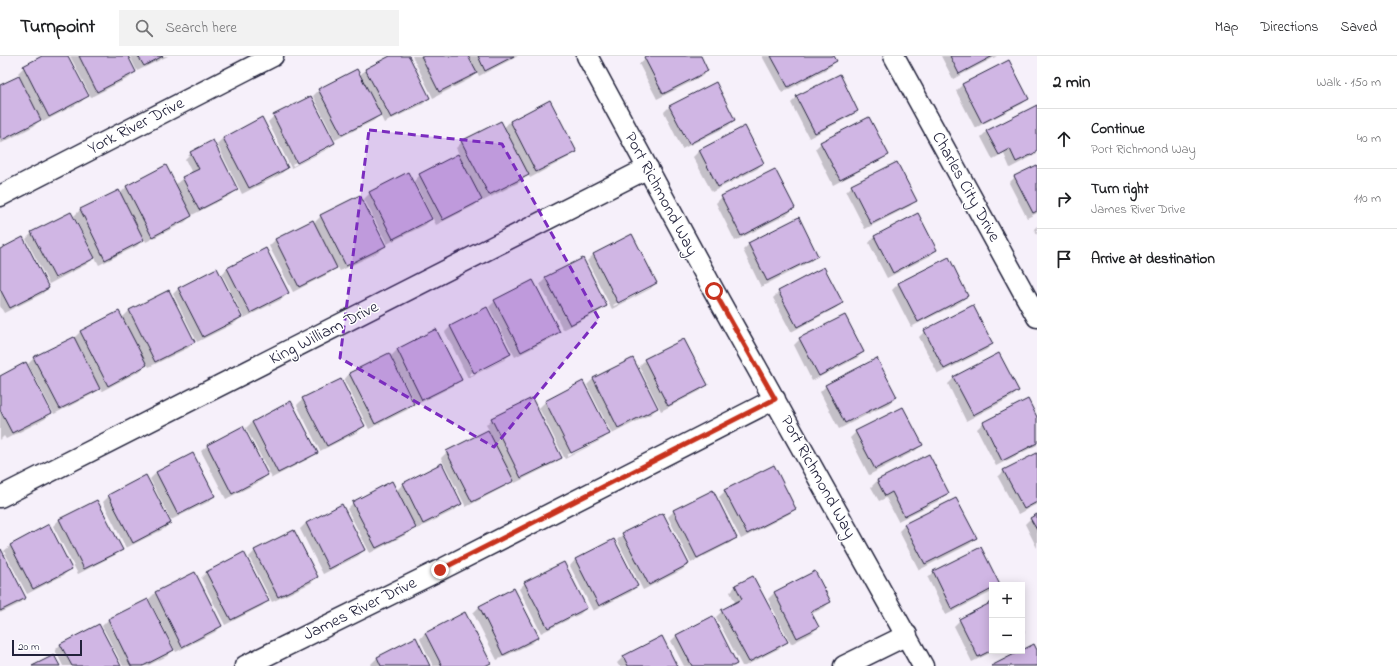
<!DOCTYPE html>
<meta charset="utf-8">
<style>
:root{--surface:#fff;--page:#f2f2f2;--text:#202124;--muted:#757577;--line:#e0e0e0}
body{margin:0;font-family:"Indie Flower",sans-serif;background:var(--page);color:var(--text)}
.controls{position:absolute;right:12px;bottom:12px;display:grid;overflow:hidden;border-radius:0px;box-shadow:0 2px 10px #0003}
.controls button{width:36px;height:36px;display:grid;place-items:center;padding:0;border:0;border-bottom:1px solid var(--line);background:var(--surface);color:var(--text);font:20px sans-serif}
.scale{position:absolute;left:12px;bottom:10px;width:70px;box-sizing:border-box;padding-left:4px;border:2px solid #22223b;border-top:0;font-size:11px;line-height:14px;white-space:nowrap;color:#22223b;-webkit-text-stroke:3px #fff;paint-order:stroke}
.stop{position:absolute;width:12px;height:12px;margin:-9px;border:3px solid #c8321e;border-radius:50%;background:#fff}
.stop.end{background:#c8321e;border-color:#fff;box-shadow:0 1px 4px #0008}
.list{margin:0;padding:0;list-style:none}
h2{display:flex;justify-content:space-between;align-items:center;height:52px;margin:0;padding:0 16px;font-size:17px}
h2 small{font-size:13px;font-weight:400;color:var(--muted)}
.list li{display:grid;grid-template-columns:26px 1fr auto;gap:12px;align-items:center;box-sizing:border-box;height:60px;padding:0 16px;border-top:1px solid var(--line)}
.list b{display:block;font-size:15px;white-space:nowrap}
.list p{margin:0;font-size:13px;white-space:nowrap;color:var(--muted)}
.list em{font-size:13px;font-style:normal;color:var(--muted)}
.icon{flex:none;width:22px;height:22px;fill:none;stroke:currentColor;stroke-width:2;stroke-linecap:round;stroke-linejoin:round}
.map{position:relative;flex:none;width:1037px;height:610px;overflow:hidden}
header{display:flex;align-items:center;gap:24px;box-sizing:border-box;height:56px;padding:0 20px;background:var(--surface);border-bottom:1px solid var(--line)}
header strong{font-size:19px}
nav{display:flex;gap:22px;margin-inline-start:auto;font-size:14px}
.search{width:280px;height:36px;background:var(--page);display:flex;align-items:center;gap:10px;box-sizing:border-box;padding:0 14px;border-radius:0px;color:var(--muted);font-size:15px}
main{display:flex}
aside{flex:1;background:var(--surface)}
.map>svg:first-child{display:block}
.shadow{fill:#0003;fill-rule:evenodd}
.building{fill:#d0b6e4;stroke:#22223b}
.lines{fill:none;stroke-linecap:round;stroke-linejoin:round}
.minor-casing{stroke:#22223b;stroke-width:23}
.minor{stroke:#fff;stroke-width:20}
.route{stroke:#c8321e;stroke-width:5}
.marked{fill:#7b2cbf;fill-opacity:0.2;stroke:#7b2cbf;stroke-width:3;stroke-dasharray:8 5;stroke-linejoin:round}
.labels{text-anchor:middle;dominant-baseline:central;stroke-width:3;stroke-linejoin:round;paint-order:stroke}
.street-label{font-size:17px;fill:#22223b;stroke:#fff}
</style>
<header>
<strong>Turnpoint</strong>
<div class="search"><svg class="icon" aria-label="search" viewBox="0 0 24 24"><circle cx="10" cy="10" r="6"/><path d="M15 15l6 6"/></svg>Search here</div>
<nav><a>Map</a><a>Directions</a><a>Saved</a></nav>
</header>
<main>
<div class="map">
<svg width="1037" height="610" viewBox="0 0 1037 610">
<rect width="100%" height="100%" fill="#f6f0fa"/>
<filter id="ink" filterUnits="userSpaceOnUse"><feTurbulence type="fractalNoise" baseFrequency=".025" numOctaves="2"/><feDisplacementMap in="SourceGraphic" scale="8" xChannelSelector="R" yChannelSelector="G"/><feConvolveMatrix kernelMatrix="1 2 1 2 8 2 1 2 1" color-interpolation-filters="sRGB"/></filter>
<g filter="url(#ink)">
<path class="shadow" d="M44 0H67L87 40 81 46 43 66 41 63 34 70 0 88V30L20 20 18 17 24 11Z
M70 0H127L135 16 129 22 91 41Z
M130 0H168L137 15Z
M392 0H408L429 42 423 48 384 67 380 59 373 65 335 84 313 40 319 34 359 20 366 13Z
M412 0H518L479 20 477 16 470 23 433 42Z
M648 0H700L707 15 701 21 657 43 639 8Z
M762 0H833L836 5 830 11 782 37Z
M941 0H997L953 23Z
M1009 5 1028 43 1022 48 975 72 956 35 962 29Z
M797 41 857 55 851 60 809 82 791 47Z
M670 50 734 64 728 70 682 93 664 56Z
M1037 50V98L1010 112 1004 98 993 104 981 81 987 75Z
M274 60 334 87 328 93 291 112 268 66ZM328 90V92L293 110 292 108Z
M510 65 575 95 569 101 530 122 528 118 522 125 483 145 482 143 474 150 436 169 414 125 420 119 459 98 456 92 462 86 504 72Z
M745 71 763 107 757 113 712 136 693 101 699 95Z
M223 82 287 112 281 118 242 138 217 88Z
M821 87 887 98 881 104 833 129 815 93Z
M191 97 237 133 231 139 192 159 185 166 146 186 144 182 137 190 99 209 74 160 80 154 118 135 120 138 127 130 175 129 183 122 192 117 185 103Z
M1037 110V157L1027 162 1009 127 1015 121Z
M852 130 916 144 910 150 865 173 846 136Z
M370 137 431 163 425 169 387 188 364 143Z
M722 141 794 152 788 158 735 185 716 147Z
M321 160 385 190 379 196 340 215 337 210 330 217 293 236 269 190 275 184 312 165 314 167Z
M1037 170V179L1034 173Z
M32 177 93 202 87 208 49 228 26 183Z
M632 179 656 227 650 233 612 253 587 205 593 199ZM650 229V232L614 250 613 249Z
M874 181 936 194 930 200 887 222 869 187Z
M749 188 817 199 811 205 761 231 743 194Z
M0 194 48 232 42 238 4 257 0 250Z
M228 212 288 237 282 243 244 262 222 218Z
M546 222 606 250 600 255 563 274 540 228Z
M898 228 967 240 961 246 911 271 892 234Z
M179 232 241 261 235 267 197 286 173 238Z
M168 235 194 286 188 292 149 311 147 308 140 315 102 335 100 331 93 338 54 358 28 308 34 302 74 282 80 276 122 262 129 255Z
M779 236 842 246 836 252 791 276 773 242Z
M495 245 558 276 552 282 515 301 489 251Z
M451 270 510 298 504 304 468 322 445 276ZM504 300V303L470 320 469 318Z
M436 274 461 323 455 329 416 349 391 300 397 294Z
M925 275 992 288 986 294 938 318 919 281Z
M800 283 863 296 857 302 812 325 794 289Z
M388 298 413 348 407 354 369 373 344 324 349 318Z
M999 299 1018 335 1012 341 966 365 948 328 954 322Z
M632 303 657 352 651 358 612 378 587 329 593 323Z
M645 304 706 329 700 335 661 355 639 310Z
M0 321 50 357 45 363 6 383 4 380 0 384Z
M826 330 896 341 890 347 839 373 820 336Z
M303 343 364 370 358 376 320 395 297 349Z
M1028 345 1037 363V389L996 410 977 373 983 367Z
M545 346 609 377 603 383 565 403 539 352ZM603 380V382L567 401V399Z
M492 363 561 401 555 407 515 427 513 423 506 430 466 451 441 402 447 396 489 374 486 369Z
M252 366 316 396 310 402 272 422 246 372Z
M243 371 267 419 261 425 226 443 201 395 207 390Z
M856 376 921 389 915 395 869 419 850 382Z
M192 398 214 440 208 446 171 464 150 423 156 417Z
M1037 398V448L1018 458 998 421 1004 415Z
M929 399 948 437 942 443 898 465 886 442 879 445 871 431 877 425Z
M441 409 461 448 455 454 417 473 416 470 409 477 370 497 347 453 353 447 396 435 403 428Z
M725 435 795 453 789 458 741 483 719 441Z
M109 440 170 467 164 473 126 492 103 446Z
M97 445 121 493 115 499 78 518 53 470 59 464Z
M674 455 736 481 730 487 691 507 668 461Z
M1037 459V492L1025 468 1031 462Z
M306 467 364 494 358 500 323 518 300 473Z
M905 469 976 482 970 488 919 514 899 475Z
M48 470 70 513 64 519 27 538 4 495 10 490Z
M623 478 688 508 682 514 643 534 617 484Z
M0 495 25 542 19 548 0 557Z
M255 495 317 521 311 527 272 546 249 501Z
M575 504 637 530 631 536 593 555 570 510Z
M207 516 268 544 262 550 225 569 201 522Z
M815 516 830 546 824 552 811 558 818 571 812 577 791 588 768 543 774 537Z
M934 516 999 529H992V536L946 559 928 522Z
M194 517 221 570 215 576 176 596 149 543 155 537Z
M525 527 586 552 580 558 541 577 519 533Z
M736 530 786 586 780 592 745 610H742L716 561 722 555 736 548 730 536Z
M514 534 538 581 532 587 497 604 473 557 479 551Z
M147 544 173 594 167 600 147 610H123L102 570 108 564Z
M992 547V595H994L972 606 954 570 960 564Z
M1022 571 1025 576 1022 579Z
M425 577 489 607 486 610H433L420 583Z
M677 579 736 608 734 610H684L671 585Z
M661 582 676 610H619L617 607 623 601Z
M415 583 429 610H372L371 608 377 602Z
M61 588 120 610H63L55 594Z"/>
<path class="building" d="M42 0H68L89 40 49 61 23 10Z
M79 0H128L136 16 97 36Z
M138 0H163L144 10Z
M390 0H409L430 42 391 62 365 13Z
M421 0H468L477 17 439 36Z
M478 0H514L485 15Z
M646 0H701L708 15 663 38 644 1Z
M771 0H834L837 5 788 31Z
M950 0H993L959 18Z
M1009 4 1029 43 982 67 962 28Z
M357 13 381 59 342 79 318 33Z
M840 18 858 55 815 77 796 40Z
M19 20 41 64 2 84 0 80V29Z
M716 26 735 64 689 88 669 50Z
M311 40 335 87 297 107 273 59Z
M550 44 577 96 536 116 510 65Z
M1037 49V96L1016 106 1010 93 999 99 986 75Z
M262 61 288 112 249 132 223 82Z
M869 61 889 99 840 124 820 86Z
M501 65 529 119 489 139 461 85Z
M745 70 764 107 718 131 699 94Z
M213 84 238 134 199 154 182 121 199 113 190 96Z
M458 98 482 144 443 164 419 118Z
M897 106 917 145 871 168 851 129Z
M166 109 192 160 152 181 126 130Z
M1037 109V155L1033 157 1014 120Z
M775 113 795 152 741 180 721 140Z
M408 116 432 163 393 183 369 136Z
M119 134 144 184 105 204 80 153Z
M360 139 386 190 346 210 320 159Z
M71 156 95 202 55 222 31 176Z
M918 157 937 194 893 217 874 180Z
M799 161 818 200 767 225 748 187Z
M313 164 337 212 299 231 275 183Z
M632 178 657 227 618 247 593 198Z
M23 181 49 232 10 252 0 233V193Z
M266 192 289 237 250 257 227 212Z
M949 201 968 240 918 266 898 227Z
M583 202 607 250 570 269 545 221Z
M824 211 843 247 797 271 778 235Z
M217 212 242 261 203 281 178 232Z
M533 224 560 276 521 296 494 244Z
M169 234 195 286 155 306 129 254Z
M973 249 993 288 944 313 924 274Z
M487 251 511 298 474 317 450 270Z
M119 255 147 309 108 330 80 275Z
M845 259 864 296 819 320 799 282Z
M436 273 462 324 422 344 397 293Z
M74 281 100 333 60 353 33 301Z
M684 283 708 329 668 350 644 303Z
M389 297 414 348 375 368 349 317Z
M999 297 1019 335 973 359 953 321Z
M633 302 658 352 618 372 593 322Z
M877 302 897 341 845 367 825 329Z
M26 306 52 357 12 377 0 354V320Z
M341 323 365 370 327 390 302 342Z
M583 325 610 378 571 397 545 345Z
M532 342 562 402 521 422 491 362Z
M1028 343 1037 361V387L1002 405 983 366Z
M291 345 318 397 278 417 252 366Z
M903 351 923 389 875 413 855 375Z
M243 370 268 419 232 438 207 389Z
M488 374 514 425 472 446 446 395Z
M193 397 215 440 178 459 156 416Z
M1037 397V446L1024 453 1003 414Z
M929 398 949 437 904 460 892 436 885 440 877 424Z
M442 407 462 448 423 468 403 427Z
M774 409 796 453 747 478 724 434Z
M146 419 171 467 133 487 108 439Z
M392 425 416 472 376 492 352 446Z
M713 434 737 482 697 502 673 454Z
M956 442 977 482 925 508 904 468Z
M97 444 123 494 84 513 59 463Z
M342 448 365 494 329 513 306 467Z
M663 457 689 508 649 529 622 477Z
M1037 458V474L1030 462Z
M49 468 72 513 33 533 10 489Z
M294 474 318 521 278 541 254 494Z
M614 483 638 530 599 550 575 503Z
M981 491 1000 529H992V533L952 554 933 515Z
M1 493 26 542 0 555V494Z
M244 496 269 545 231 564 206 516Z
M564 506 587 552 548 572 524 526Z
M815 515 831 546 811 556 819 571 797 582 774 536Z
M195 516 222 570 182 591 155 536Z
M753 520 788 586 749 606 721 554 742 543 735 529Z
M514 532 539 581 503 599 479 550Z
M148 543 174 594 143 610H131L108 563Z
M992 546V594L978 601 959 563Z
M465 556 491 607 485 610H442L425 577Z
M713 560 737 608 733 610H692L676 579Z
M99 568 121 610H72L60 588Z
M662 580 677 610H628L623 600Z
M416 581 430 610H381L377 601Z
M1034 588 1037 594V610H991Z
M54 599 60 610H32Z"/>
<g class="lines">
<defs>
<path id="minor" d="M587 0 714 235 923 610
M894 0 1037 261
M0 140 273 0
M0 441 648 112
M245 610 440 514 775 343
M844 610 907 579"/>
</defs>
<use href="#minor" class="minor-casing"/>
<use href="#minor" class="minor"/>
</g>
</g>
<g class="lines" filter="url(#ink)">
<path class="route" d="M440 514 775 343 714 235"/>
</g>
<path class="marked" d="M369 74 502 88 599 263 494 391 340 302Z"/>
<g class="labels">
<g class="street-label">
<text transform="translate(136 70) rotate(-27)">York River Drive</text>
<text transform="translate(966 131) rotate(61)">Charles City Drive</text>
<text transform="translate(661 138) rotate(62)">Port Richmond Way</text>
<text transform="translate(324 277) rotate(-27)">King William Drive</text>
<text transform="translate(818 421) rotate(61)">Port Richmond Way</text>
<text transform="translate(360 553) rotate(-26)">James River Drive</text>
</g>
</g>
</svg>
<div class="controls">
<button>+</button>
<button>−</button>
</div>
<div class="scale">20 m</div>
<div class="stop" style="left:714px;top:235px"></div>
<div class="stop end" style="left:440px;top:514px"></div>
</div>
<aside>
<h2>2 min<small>Walk · 150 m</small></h2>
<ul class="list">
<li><svg class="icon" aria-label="ahead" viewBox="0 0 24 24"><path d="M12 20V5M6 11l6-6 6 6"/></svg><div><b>Continue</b><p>Port Richmond Way</p></div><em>40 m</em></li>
<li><svg class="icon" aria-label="right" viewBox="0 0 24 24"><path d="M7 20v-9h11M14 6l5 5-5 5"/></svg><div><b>Turn right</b><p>James River Drive</p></div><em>110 m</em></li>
<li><svg class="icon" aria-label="arrive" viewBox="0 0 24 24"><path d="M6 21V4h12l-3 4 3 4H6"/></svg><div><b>Arrive at destination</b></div></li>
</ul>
</aside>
</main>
